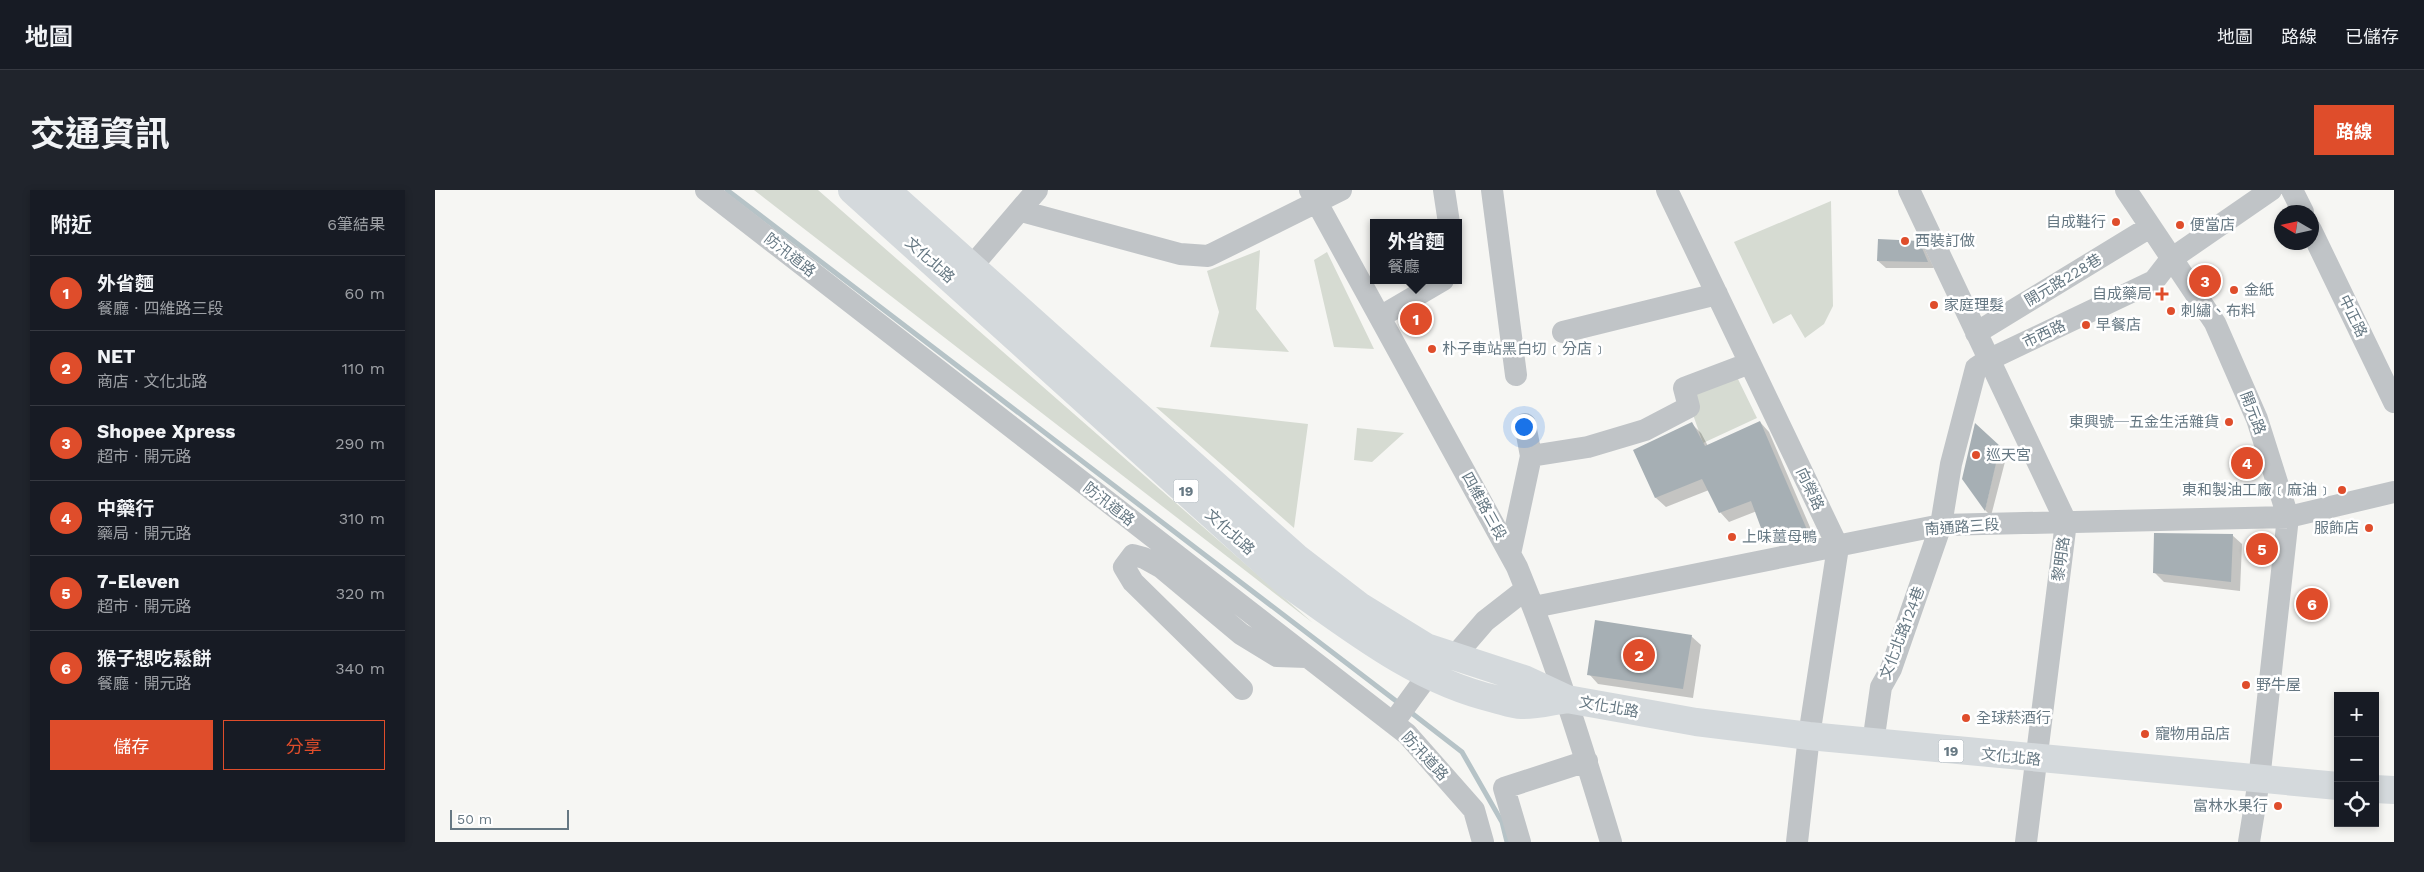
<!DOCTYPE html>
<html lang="zh-TW">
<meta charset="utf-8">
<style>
:root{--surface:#171b24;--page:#20242c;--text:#f1f3f6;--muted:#9ea1a6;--line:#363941;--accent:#df4d2b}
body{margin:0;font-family:"Work Sans","Noto Sans TC",sans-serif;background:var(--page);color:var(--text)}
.controls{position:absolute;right:15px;bottom:15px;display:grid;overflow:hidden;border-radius:0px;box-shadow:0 2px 8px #0003}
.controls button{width:45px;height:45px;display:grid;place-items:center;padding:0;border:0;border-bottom:1px solid var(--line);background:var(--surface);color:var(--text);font:25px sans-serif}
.compass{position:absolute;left:1839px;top:15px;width:45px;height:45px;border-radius:50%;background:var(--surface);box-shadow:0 2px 8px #0003;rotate:279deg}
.scale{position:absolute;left:15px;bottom:12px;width:119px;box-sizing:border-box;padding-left:5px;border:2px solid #667883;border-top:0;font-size:14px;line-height:18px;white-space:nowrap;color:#667883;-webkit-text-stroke:4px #fff;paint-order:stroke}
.you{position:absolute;left:1088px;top:236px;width:18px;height:18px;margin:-12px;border:4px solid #fff;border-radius:50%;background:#1a73e8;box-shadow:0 0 0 8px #1a73e833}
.badge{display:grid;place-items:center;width:32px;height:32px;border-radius:50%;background:var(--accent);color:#fff;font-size:16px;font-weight:700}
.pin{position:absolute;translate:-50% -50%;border:2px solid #fff;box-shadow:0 1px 5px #0006}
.popup{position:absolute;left:935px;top:29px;width:92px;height:65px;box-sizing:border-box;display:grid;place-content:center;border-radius:0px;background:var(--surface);filter:drop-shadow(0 1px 4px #0005);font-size:16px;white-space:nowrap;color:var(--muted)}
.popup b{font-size:19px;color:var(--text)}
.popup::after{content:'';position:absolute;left:50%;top:100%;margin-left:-10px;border:10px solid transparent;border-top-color:var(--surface)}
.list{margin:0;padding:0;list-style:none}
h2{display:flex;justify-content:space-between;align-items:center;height:65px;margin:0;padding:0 20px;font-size:21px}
h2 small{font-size:16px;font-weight:400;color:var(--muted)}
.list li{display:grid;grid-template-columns:32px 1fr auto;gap:15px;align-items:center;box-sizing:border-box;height:75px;padding:0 20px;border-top:1px solid var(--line)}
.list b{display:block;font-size:19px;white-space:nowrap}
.list p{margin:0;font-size:16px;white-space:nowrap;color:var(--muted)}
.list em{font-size:16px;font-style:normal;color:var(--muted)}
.actions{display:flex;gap:10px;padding:15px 20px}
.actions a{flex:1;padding:11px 0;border:1px solid var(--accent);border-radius:0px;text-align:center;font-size:18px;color:var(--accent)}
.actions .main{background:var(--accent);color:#fff}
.icon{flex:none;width:28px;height:28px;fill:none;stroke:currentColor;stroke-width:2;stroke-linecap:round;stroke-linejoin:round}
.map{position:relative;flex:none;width:1959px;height:652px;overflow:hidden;border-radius:0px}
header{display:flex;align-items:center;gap:30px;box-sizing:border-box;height:70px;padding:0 25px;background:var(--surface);border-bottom:1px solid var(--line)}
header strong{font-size:24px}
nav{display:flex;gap:28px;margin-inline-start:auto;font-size:18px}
.intro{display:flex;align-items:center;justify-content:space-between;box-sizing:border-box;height:120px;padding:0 30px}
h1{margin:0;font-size:35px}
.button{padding:12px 22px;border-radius:0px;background:var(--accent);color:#fff;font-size:18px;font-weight:700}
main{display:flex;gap:30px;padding:0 30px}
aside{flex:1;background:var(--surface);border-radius:0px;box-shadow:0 2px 8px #0003}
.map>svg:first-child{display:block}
.green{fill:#d6dbd2}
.shadow{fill:#0003}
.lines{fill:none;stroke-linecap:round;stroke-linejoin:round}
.stream{stroke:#b6c3c7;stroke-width:5}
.building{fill:#a6afb4}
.minor{stroke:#c0c4c7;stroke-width:22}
.major{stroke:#d4d9dc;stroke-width:28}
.poi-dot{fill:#df4d2b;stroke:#fff;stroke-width:2}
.labels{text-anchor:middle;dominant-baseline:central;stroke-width:5;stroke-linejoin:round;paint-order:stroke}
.shield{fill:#fff;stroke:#94a0a8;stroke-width:1}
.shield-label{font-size:14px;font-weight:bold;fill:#667883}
.poi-label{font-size:15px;fill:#667883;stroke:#fff;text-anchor:start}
.street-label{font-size:15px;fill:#667883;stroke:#fff}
</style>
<header>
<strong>地圖</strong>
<nav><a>地圖</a><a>路線</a><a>已儲存</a></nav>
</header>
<div class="intro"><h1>交通資訊</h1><a class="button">路線</a></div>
<main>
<aside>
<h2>附近<small>6筆結果</small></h2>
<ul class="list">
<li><span class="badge">1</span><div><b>外省麵</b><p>餐廳 · 四維路三段</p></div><em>60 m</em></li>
<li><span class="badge">2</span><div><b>NET</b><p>商店 · 文化北路</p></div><em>110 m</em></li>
<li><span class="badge">3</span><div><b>Shopee Xpress</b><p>超市 · 開元路</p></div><em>290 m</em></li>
<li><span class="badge">4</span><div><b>中藥行</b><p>藥局 · 開元路</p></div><em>310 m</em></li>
<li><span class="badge">5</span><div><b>7-Eleven</b><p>超市 · 開元路</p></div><em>320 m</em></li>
<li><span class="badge">6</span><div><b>猴子想吃鬆餅</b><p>餐廳 · 開元路</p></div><em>340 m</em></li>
</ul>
<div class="actions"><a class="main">儲存</a><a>分享</a></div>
</aside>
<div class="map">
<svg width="1959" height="652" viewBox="0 0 1959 652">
<rect width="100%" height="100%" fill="#f6f6f3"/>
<path class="green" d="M319 0H383L878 433Z
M1396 11 1398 116 1389 134 1370 148 1356 124 1338 134 1299 52Z
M825 60 821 119 854 162 775 157 784 122 772 81Z
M892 62 939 159 899 157 879 70Z
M1301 185 1322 228 1268 253 1250 202Z
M721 217 873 234 859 338Z
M922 238 969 243 937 272 919 270Z"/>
<path class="shadow" d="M1483 52 1490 59 1499 78H1451L1443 71Z
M1325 232 1334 242 1381 351 1340 355 1330 345 1322 321 1294 332 1285 322 1274 300 1231 317 1221 308 1200 261 1257 234 1266 243 1273 256Z
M1564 257 1572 264 1556 326 1550 320Z
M1797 345 1807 354 1805 401 1729 392 1719 382Z
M1256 446 1266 455 1258 508 1163 494 1154 484Z"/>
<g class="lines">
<path class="stream" d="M292 0 965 514
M974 521 1027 562 1067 632 1072 652"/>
</g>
<path class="building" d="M1443 49 1484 51 1493 72 1442 71Z
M1325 231 1373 342 1329 346 1316 311 1284 323 1267 289 1220 308 1198 260 1257 232 1270 256Z
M1540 233 1565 256 1550 321 1527 289Z
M1719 343 1798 344 1796 392 1718 383Z
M1160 430 1257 445 1248 499 1152 485Z"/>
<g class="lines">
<path class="minor" d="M271 0 972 544 1039 620 1048 652
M875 0 1082 377C1119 466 1148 559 1176 652
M1009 0 1014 33
M1057 0 1081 185
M1232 0 1403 357 1374 546 1362 652
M1474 0 1631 332 1591 652
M1691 0 1780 133 1822 229 1853 327 1824 590 1814 652
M1857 0 1868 22
M586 21 745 64 773 66 906 0
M1876 40 1959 212
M526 89 602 0
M945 127 1008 90
M1128 142 1282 104
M1541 143 1715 37
M1096 266 1153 257 1210 240 1254 217 1249 198 1315 173
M1075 364 1096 266 1090 234
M1099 417 1506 335 1853 327 1959 302
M1019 467 1050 431 1091 399
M807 499 698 392 689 377 698 365 709 368 727 378 806 444 842 466 872 467
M958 533 993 485
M1438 553 1446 497 1456 479 1506 335 1516 274 1541 178 1553 170 1719 91 1736 69 1836 0
M1085 652 1069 598 1152 571"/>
<path class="major" d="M417 0 852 393C917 439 982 491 1060 509 1068 511 1078 515 1086 515 1101 516 1117 511 1132 509
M451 0 861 367 926 417 991 457 1089 489 1132 509 1261 532 1374 546 1903 596
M1940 599 1959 600"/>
</g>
<g class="poi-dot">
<circle cx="1681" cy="32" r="5"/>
<circle cx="1745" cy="35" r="5"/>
<circle cx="1470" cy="51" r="5"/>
<circle cx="1799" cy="100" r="5"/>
<path d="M1724.5 96.5h5v5h5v5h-5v5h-5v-5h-5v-5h5z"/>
<circle cx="1499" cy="115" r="5"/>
<circle cx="1736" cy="121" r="5"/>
<circle cx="1651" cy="135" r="5"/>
<circle cx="997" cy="159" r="5"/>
<circle cx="1794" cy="232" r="5"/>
<circle cx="1541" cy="265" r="5"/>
<circle cx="1907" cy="300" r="5"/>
<circle cx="1934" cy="338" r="5"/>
<circle cx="1297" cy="347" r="5"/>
<circle cx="1811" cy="495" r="5"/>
<circle cx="1531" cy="528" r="5"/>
<circle cx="1710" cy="544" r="5"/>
<circle cx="1843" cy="616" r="5"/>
</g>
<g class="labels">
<g class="shield">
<rect x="738.5" y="289.5" width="25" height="23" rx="4"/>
<rect x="1503.5" y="549.5" width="25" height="23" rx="4"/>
</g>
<g class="shield-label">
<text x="751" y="301">19</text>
<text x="1516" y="561">19</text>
</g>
<g class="poi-label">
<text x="1671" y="32" text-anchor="end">自成鞋行</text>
<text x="1755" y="35">便當店</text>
<text x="1480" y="51">西裝訂做</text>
<text x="1809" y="100">金紙</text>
<text x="1717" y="104" text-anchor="end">自成藥局</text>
<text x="1509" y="115">家庭理髮</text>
<text x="1746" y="121">刺繡、布料</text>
<text x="1661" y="135">早餐店</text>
<text x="1007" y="159">朴子車站黑白切﹝分店﹞</text>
<text x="1784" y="232" text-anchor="end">東興號─五金生活雜貨</text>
<text x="1551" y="265">巡天宮</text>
<text x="1897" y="300" text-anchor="end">東和製油工廠﹝麻油﹞</text>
<text x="1924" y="338" text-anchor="end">服飾店</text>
<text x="1307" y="347">上味薑母鴨</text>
<text x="1821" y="495">野牛屋</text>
<text x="1541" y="528">全球菸酒行</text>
<text x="1720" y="544">寵物用品店</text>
<text x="1833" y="616" text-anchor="end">富林水果行</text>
</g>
<g class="street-label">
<text transform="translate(355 65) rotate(38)">防汛道路</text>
<text transform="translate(495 70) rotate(42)">文化北路</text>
<text transform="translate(1628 90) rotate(-31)">開元路228巷</text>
<text transform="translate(1918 126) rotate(64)">中正路</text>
<text transform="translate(1609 144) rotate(-25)">市西路</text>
<text transform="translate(1818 223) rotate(69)">開元路</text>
<text transform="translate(1375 299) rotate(65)">向榮路</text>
<text transform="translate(674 314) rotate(38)">防汛道路</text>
<text transform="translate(1049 316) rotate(61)">四維路三段</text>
<text transform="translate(1527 337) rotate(-4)">南通路三段</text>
<text transform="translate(795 342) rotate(42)">文化北路</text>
<text transform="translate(1626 369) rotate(-82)">黎明路</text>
<text transform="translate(1467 443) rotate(-69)">文化北路124巷</text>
<text transform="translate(1174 517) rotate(10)">文化北路</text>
<text transform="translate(990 566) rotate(47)">防汛道路</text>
<text transform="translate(1576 567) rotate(6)">文化北路</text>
</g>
</g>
</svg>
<div class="controls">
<button>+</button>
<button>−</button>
<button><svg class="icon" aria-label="locate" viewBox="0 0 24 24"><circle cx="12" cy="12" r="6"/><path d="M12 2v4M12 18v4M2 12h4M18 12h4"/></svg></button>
</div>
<svg class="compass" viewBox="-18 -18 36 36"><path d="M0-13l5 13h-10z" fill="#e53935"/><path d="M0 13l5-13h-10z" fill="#9ea1a6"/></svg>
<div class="scale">50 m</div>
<div class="you"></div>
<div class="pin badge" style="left:981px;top:129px">1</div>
<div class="popup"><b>外省麵</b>餐廳</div>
<div class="pin badge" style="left:1204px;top:465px">2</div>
<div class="pin badge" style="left:1770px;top:91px">3</div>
<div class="pin badge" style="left:1812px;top:273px">4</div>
<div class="pin badge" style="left:1827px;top:359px">5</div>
<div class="pin badge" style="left:1877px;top:414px">6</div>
</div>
</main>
